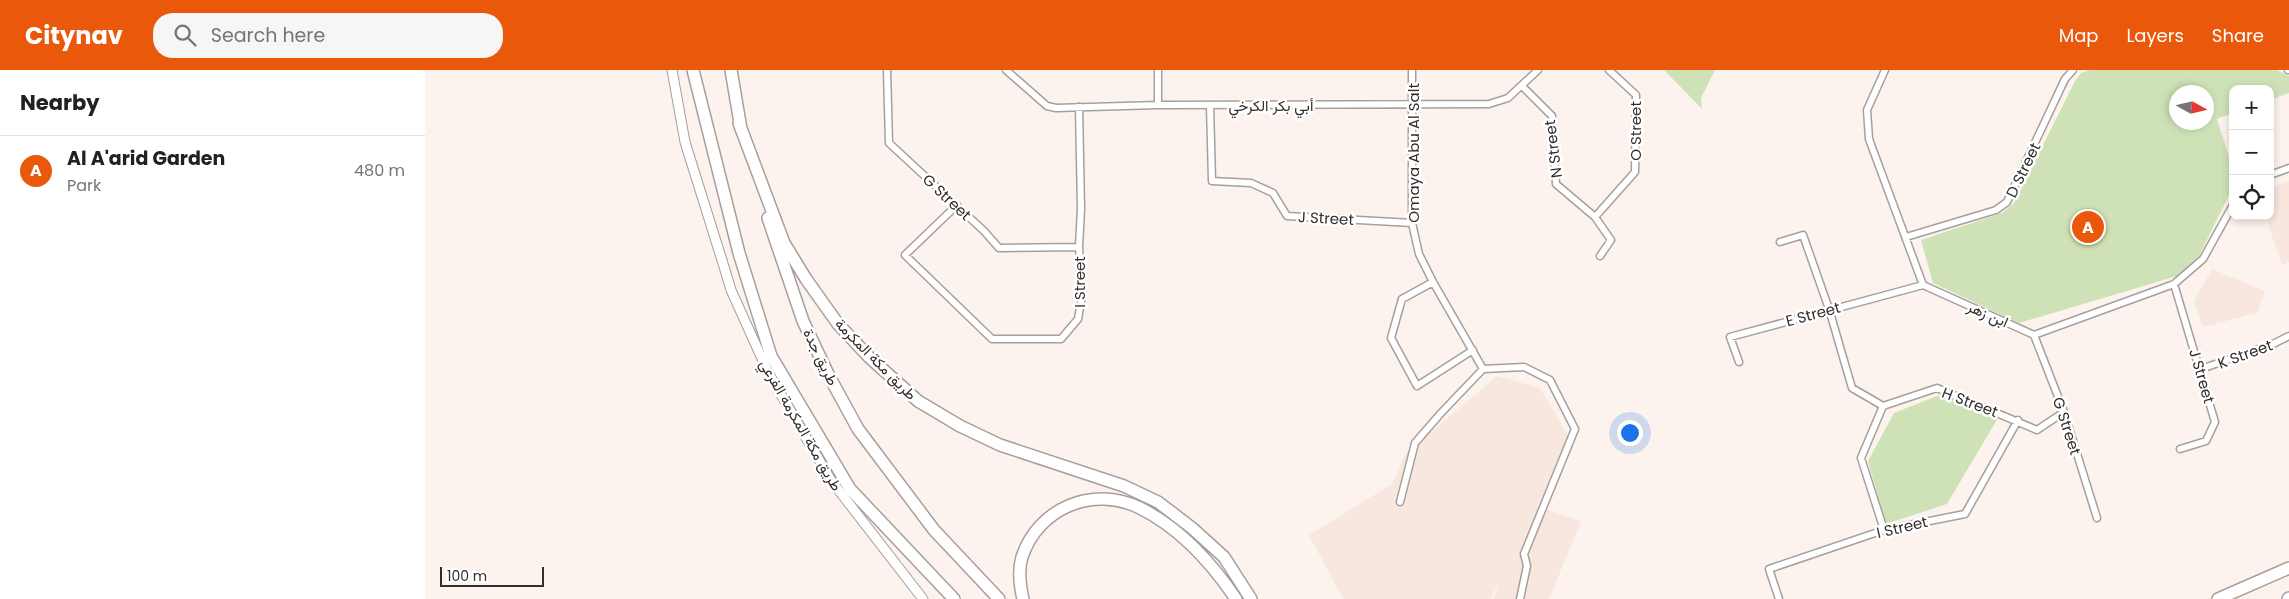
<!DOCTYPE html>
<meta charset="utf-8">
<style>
:root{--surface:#fff;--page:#f6f6f6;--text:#202124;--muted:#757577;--line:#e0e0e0;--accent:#ea580c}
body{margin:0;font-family:Poppins,Vazirmatn,sans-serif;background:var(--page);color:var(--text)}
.controls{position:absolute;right:15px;top:15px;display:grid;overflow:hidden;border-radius:10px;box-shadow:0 2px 8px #0003}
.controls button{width:45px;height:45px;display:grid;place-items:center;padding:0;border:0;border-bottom:1px solid var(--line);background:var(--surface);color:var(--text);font:25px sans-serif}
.compass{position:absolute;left:1744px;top:15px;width:45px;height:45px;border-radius:50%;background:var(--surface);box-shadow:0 2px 8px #0003;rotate:98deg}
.scale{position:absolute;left:15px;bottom:12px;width:104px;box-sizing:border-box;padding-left:5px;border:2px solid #312d2b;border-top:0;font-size:14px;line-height:18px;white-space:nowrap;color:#312d2b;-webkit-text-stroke:4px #fff;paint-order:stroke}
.you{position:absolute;left:1204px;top:362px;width:18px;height:18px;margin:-12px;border:4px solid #fff;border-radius:50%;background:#1a73e8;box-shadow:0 0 0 8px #1a73e833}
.badge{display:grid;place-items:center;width:32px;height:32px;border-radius:50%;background:var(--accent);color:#fff;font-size:16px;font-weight:700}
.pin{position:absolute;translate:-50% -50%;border:2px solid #fff;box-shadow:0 1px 5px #0006}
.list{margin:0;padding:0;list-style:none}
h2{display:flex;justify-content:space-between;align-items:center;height:65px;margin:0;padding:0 20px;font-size:21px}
h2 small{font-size:16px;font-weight:400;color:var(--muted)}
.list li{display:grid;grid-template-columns:32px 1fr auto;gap:15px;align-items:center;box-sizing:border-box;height:70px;padding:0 20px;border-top:1px solid var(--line)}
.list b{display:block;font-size:19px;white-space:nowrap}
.list p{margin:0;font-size:16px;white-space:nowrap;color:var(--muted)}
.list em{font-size:16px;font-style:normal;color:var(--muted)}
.icon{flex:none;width:28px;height:28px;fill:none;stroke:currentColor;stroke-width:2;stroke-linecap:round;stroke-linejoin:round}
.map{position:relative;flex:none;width:1864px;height:529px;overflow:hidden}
header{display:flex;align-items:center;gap:30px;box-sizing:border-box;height:70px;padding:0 25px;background:var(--accent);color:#fff}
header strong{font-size:24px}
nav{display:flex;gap:28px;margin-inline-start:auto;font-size:18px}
.search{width:350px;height:45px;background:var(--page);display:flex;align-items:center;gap:12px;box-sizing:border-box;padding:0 18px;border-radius:20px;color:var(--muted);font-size:19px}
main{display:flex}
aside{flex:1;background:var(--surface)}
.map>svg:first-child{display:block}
.built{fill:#f8e7de}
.green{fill:#cfe2b7;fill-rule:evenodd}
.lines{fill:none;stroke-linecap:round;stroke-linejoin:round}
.street-casing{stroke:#a89f9b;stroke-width:9}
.secondary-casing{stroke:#a89f9b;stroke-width:11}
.highway-casing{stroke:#a89f9b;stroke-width:14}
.street{stroke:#fff;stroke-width:6}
.secondary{stroke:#fff;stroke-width:9}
.highway{stroke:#fff;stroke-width:11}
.labels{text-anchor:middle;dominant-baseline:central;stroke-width:5;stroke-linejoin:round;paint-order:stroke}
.street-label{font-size:15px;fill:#312d2b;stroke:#fff}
</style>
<header>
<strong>Citynav</strong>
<div class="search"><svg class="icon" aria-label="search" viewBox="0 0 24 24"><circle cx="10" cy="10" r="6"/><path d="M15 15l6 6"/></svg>Search here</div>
<nav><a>Map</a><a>Layers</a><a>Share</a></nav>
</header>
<main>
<aside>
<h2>Nearby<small></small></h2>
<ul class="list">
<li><span class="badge">A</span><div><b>Al A'arid Garden</b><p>Park</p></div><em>480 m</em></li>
</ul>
</aside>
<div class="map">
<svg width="1864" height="529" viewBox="0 0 1864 529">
<rect width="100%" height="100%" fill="#fdf3ee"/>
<path class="built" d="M1864 111V192L1857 195 1840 146H1845V118Z
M1787 199 1840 221 1832 243 1778 257 1769 231Z
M1072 306 1115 318 1143 365 1113 437 1156 451 1124 529H1069L1074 513 1065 529H918L884 465 967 414 981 383Z"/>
<path class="green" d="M1239 0H1290L1276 28 1277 39Z
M1665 0H1852L1864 6V23L1845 30V19H1808V43L1792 49 1808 99V117L1774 186 1752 206 1594 253 1508 213 1496 170 1577 143 1589 133 1650 11 1656 3ZM1782 22V52H1752V22Z
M1517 324 1573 348 1522 434 1461 454 1443 391 1469 343Z"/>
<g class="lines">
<defs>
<path id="street" d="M462 0 464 73 559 161 574 178 654 177
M581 0 622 36 631 38 733 35 1064 34 1083 28 1113 0
M733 0V35
M987 0V153L994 184 1008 212 1058 299
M1460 0 1442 40 1444 69 1498 215 1609 265 1749 214 1778 189 1808 135
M1863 0H1864
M1097 16 1127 46 1131 114 1170 147 1186 170 1175 186
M785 35 787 111 826 113 848 123 862 146 987 153
M1845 105 1864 98
M532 135 480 185 567 269H636L653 249 657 226 654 177 656 139 654 37
M1170 147 1210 102 1211 25 1184 0
M1481 167 1571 140 1582 132 1640 9 1648 0
M1355 172 1378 165 1404 239 1427 318 1458 336
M1008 212 977 229 966 268 992 316 1048 280
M1749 214 1790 352 1781 371 1755 379
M1609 265 1639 342 1672 448
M1314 292 1305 267 1498 215
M1776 299 1848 274 1864 266
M975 432 990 373 1016 343 1058 299 1099 297 1125 310 1150 359 1099 484 1102 496 1095 529
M1459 460 1436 388 1458 336 1512 318 1612 360 1639 342
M1354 529 1344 499 1459 460 1540 444 1593 350"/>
<path id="secondary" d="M247 0 260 72 300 200 306 220 343 302 405 409 498 529"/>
<path id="highway" d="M268 0 314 183 346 286 425 419 529 529
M306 0 316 59
M314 53 359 173 381 209 413 254 444 287 493 331 535 356 575 375 699 416 733 432 767 458 799 487 826 529
M343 148 378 251 404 306 433 359 509 460 574 529
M598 529C595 516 593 500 597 487 613 438 668 415 715 438 755 458 786 492 811 529
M1793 529 1864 498
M1863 529 1864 528"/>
</defs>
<use href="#street" class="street-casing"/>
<use href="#secondary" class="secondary-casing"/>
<use href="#highway" class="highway-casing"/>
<use href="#street" class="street"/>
<use href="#secondary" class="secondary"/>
<use href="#highway" class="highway"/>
</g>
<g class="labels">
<g class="street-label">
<text x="846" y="35">أبي بكر الكرخي</text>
<text transform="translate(1210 61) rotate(-90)">O Street</text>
<text transform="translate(1128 79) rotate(-97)">N Street</text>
<text transform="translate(988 83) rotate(-90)">Omaya Abu Al Salt</text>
<text transform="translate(1598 100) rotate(-64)">D Street</text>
<text transform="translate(522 127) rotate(43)">G Street</text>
<text transform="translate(901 148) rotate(3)">J Street</text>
<text transform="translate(654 212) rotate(-90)">I Street</text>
<text transform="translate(1388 244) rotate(-15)">E Street</text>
<text transform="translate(1563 244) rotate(24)">ابن زهر</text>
<text transform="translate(1820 284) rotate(-20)">K Street</text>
<text transform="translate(396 287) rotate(64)">طريق جدة</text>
<text transform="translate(451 289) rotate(45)">طريق مكة المكرمة</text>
<text transform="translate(1777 306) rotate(74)">J Street</text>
<text transform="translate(1545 332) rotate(21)">H Street</text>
<text transform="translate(376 355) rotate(60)">طريق مكة المكرمة الفرعي</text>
<text transform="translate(1642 356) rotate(72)">G Street</text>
<text transform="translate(1477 457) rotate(-13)">I Street</text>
</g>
</g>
</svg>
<div class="controls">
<button>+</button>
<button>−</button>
<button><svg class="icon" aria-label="locate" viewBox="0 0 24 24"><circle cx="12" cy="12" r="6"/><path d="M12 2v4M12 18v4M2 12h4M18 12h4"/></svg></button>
</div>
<svg class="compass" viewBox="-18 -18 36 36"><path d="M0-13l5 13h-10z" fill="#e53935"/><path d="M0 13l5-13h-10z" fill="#757577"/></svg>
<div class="scale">100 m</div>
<div class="you"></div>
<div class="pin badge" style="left:1663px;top:157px">A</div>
</div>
</main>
